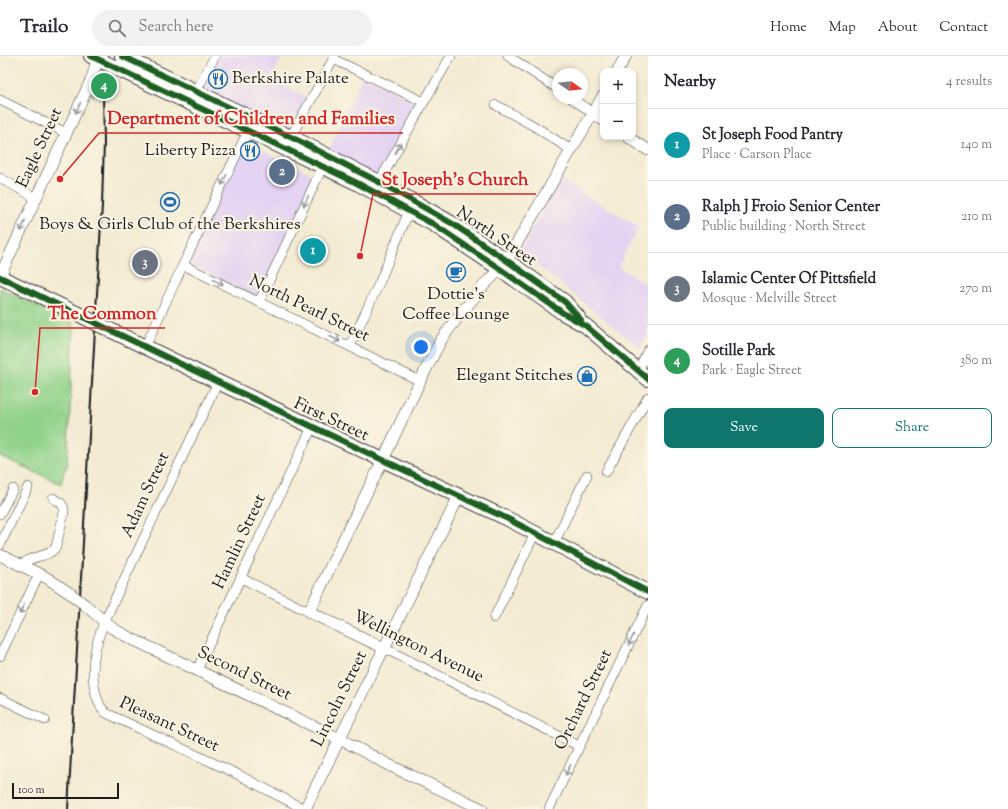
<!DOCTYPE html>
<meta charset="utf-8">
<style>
:root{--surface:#fff;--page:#f2f2f3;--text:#2b2b33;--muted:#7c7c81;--line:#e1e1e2;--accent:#0f766e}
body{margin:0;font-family:"Sorts Mill Goudy",serif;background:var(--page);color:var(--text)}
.controls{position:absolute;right:12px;top:12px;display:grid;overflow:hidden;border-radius:8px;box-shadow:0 2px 6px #0003}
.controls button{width:36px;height:36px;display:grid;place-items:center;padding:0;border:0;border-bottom:1px solid var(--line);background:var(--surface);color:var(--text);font:20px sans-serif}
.compass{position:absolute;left:552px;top:12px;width:36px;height:36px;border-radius:50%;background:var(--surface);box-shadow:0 2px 6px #0003;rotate:104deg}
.scale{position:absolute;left:12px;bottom:10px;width:107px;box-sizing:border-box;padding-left:4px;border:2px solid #1c1c1c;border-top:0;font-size:11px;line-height:14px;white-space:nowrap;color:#1c1c1c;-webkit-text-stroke:3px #fcf5e5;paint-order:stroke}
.you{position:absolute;left:421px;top:291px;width:14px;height:14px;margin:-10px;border:3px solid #fff;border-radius:50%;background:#1a73e8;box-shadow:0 0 0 6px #1a73e833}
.badge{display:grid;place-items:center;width:26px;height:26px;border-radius:50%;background:var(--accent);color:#fff;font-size:13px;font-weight:700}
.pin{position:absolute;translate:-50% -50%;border:2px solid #fff;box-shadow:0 1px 4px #0006}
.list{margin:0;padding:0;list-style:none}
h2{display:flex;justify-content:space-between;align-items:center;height:52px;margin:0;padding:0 16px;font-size:17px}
h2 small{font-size:13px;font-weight:400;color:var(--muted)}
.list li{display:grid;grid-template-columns:26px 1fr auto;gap:12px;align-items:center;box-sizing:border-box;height:72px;padding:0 16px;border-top:1px solid var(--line)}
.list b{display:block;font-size:15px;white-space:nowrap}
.list p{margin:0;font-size:13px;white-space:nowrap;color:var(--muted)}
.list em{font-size:13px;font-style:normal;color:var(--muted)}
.actions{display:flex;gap:8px;padding:12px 16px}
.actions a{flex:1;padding:9px 0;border:1px solid var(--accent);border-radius:8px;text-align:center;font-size:14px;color:var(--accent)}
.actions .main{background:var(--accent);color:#fff}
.icon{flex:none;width:22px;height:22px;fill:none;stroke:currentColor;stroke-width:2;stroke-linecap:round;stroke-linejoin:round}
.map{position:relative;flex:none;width:648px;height:753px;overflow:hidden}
header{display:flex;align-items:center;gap:24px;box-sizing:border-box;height:56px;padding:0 20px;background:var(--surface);border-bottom:1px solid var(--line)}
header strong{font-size:19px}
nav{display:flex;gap:22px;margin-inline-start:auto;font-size:14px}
.search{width:280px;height:36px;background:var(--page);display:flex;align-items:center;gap:10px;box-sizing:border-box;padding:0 14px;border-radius:22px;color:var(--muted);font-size:15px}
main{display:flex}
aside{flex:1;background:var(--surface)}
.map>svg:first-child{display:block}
.built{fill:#e4d3f2}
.green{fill:#92d38b;stroke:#577854}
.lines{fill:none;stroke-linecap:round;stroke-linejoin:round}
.minor-casing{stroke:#3c3b37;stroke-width:10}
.tertiary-casing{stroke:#3c3b37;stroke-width:12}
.primary-casing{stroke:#3c3b37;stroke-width:16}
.minor{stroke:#fff;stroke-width:9}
.tertiary{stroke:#fff;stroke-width:11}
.primary{stroke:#fff;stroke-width:14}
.rail{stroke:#1c1c1c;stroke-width:2}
.tertiary-bridge-casing{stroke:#3c3b37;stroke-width:12;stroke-linecap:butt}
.primary-bridge-casing{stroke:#3c3b37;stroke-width:16;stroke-linecap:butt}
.tertiary-bridge{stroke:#fff;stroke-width:11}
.primary-bridge{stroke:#fff;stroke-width:14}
.cycleway-casing{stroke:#fcf5e5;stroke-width:8}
.cycleway{stroke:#1b5e20;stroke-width:6}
.oneway{stroke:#999}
.labels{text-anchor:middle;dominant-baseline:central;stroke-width:4;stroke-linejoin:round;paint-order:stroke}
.poi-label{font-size:17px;fill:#1c1c1c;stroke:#fcf5e5;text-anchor:end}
.street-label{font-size:17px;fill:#1c1c1c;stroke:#fcf5e5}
.leader{fill:none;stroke:#d62828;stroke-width:1.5}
.callout-dot{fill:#d62828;stroke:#fcf5e5;stroke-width:1.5}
.callout-label{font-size:18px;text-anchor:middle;font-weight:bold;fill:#d62828;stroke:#fcf5e5;stroke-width:4;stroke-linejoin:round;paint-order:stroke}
</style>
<header>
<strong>Trailo</strong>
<div class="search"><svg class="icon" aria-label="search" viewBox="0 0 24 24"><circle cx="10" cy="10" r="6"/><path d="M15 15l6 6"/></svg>Search here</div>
<nav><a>Home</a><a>Map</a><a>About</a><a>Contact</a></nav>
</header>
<main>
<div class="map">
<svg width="648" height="753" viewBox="0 0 648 753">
<rect width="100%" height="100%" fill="#fcf5e5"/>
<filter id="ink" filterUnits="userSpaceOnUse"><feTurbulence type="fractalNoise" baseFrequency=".025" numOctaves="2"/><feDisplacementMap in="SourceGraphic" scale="8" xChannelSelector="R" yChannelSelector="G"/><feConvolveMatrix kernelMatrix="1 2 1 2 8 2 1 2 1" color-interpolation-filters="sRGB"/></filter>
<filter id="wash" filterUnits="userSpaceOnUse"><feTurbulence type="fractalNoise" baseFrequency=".012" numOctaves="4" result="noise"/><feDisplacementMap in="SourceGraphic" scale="16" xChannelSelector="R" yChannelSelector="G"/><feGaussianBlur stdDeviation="0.9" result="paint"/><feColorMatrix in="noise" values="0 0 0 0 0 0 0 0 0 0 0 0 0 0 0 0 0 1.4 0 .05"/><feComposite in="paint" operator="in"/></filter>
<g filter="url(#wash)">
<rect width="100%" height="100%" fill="#f3ebd2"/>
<path class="built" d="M219 0H282L271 23 308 42 289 75 202 33Z
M362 20 419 47 377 122 328 96Z
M246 87 316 120 258 242 188 207Z
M559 123 639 171 618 211 648 229V278L640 292 520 195Z"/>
<path class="green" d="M101 17 113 23 114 38 91 39Z
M0 232 73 267 74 273 67 412H65L61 428 0 400Z"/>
</g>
<g filter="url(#ink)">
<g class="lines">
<defs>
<path id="minor" d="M508 0 558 33
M333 3 424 46
M194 39 215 0
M571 42 593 57
M0 44 66 77
M496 49 534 70 571 94
M288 86 335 0
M0 122 36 142
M379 126 424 46 451 0
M183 209 420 325
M259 246 323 110
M350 290 380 225 409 155
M145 291 183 209 250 71
M638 315 648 294
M218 326 104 566C94 591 88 621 99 647 100 651 104 654 106 657L235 717 304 753
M606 416 648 341
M0 458 13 433
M554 487 587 419
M0 489 28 431
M22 510C30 498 48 503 56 491L64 456V452L61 447 53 442
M241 522 309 556
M494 562 535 477
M384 592 579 690
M0 600 39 518
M197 614 312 371
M0 642 45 664
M549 753 648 549"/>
<path id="tertiary" d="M617 15 626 0
M593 57 603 64
M628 81 648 94
M0 220 92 22 98 0
M0 499 47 522 71 538
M85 549 112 572 128 581 340 683 391 710 482 753
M384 592 309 556 347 476 383 404 420 325 441 284 458 261 485 228 500 213 513 194 529 166 603 40
M305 753 459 440"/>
<path id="primary" d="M91 0 355 126 433 168 500 213 563 257 586 270 648 323
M122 0 301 86 379 126 453 168 506 204 565 246 578 261
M0 221 76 257
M108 273 218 326 383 404 508 463 648 536"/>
</defs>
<use href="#minor" class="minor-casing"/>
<use href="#tertiary" class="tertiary-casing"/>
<use href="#primary" class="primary-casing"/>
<use href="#minor" class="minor"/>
<use href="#tertiary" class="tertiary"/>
<use href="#primary" class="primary"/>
<path class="rail" d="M68 753 102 149 104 86 103 38"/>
<defs>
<path id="tertiary-bridge" d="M71 538 85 549"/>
<path id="primary-bridge" d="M76 257 108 273"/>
</defs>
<use href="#tertiary-bridge" class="tertiary-bridge-casing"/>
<use href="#primary-bridge" class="primary-bridge-casing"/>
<use href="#tertiary-bridge" class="tertiary-bridge"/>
<use href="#primary-bridge" class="primary-bridge"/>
<defs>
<path id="cycleway" d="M91 0 355 126 433 168 500 213 563 257 586 270 648 323
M122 0 301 86 379 126 453 168 506 204 565 246 581 264
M0 221 108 273 218 326 383 404 508 463 648 536"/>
</defs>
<use href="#cycleway" class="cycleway-casing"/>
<use href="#cycleway" class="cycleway"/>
</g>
<defs><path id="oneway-shaft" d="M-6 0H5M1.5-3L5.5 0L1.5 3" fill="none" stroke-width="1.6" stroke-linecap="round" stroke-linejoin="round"/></defs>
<g class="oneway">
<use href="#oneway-shaft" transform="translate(78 52) rotate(115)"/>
<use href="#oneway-shaft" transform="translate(398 92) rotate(-61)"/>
<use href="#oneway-shaft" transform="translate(224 124) rotate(116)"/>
<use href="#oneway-shaft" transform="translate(306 145) rotate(115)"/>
<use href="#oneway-shaft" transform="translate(23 170) rotate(115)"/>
<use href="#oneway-shaft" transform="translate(218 226) rotate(26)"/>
<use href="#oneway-shaft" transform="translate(335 283) rotate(27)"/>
<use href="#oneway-shaft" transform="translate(22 553) rotate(116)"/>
<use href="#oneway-shaft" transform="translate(631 584) rotate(116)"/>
<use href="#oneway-shaft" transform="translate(568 714) rotate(116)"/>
</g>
</g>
<defs>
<symbol id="restaurant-ring" viewBox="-11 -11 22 22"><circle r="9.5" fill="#fcf5e5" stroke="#1f6fb2" stroke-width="1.5"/><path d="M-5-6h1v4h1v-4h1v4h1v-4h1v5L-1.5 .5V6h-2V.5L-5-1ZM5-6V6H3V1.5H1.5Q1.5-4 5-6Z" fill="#1f6fb2"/></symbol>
<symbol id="stadium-ring" viewBox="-11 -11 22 22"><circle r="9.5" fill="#fcf5e5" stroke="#1f6fb2" stroke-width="1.5"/><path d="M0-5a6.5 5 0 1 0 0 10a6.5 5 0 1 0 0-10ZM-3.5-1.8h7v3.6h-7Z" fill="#1f6fb2"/></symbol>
<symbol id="cafe-ring" viewBox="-11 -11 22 22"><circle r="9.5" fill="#fcf5e5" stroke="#1f6fb2" stroke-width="1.5"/><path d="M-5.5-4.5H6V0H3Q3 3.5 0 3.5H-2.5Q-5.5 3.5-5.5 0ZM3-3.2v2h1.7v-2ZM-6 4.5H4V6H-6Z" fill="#1f6fb2"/></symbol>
<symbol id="shop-ring" viewBox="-11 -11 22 22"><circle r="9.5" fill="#fcf5e5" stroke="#1f6fb2" stroke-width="1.5"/><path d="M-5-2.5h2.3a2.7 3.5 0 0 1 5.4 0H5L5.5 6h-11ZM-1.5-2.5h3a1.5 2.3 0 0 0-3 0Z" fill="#1f6fb2"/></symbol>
</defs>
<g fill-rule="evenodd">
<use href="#restaurant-ring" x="207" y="12" width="22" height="22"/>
<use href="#restaurant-ring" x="239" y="84" width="22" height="22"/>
<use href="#stadium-ring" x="159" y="135" width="22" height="22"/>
<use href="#cafe-ring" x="445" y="205" width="22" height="22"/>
<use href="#shop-ring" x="576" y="309" width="22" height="22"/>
</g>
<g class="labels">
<g class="poi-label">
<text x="232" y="23" text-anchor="start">Berkshire Palate</text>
<text x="236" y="95">Liberty Pizza</text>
<text x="170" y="169" text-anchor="middle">Boys &amp; Girls Club of the Berkshires</text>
<text x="456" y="239" text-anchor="middle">Dottie's<tspan x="456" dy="20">Coffee Lounge</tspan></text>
<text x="573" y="320">Elegant Stitches</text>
</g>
<g class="street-label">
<text transform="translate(40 92) rotate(-65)">Eagle Street</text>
<text transform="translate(496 181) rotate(34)">North Street</text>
<text transform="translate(309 253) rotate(26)">North Pearl Street</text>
<text transform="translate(331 364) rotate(25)">First Street</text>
<text transform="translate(146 439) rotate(-65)">Adam Street</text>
<text transform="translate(240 486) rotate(-65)">Hamlin Street</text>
<text transform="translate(418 591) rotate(26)">Wellington Avenue</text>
<text transform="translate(244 618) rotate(26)">Second Street</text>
<text transform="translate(340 643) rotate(-64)">Lincoln Street</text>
<text transform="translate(584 644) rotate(-64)">Orchard Street</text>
<text transform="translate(169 669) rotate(25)">Pleasant Street</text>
</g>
</g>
<path class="leader" d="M60 123L99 77H403M360 200L373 138H536M35 336L40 272H165"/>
<g class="callout-dot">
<circle cx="60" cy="123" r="4"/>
<circle cx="360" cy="200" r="4"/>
<circle cx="35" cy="336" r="4"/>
</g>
<g class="callout-label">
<text x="251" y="68">Department of Children and Families</text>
<text x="455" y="129">St Joseph's Church</text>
<text x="102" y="263">The Common</text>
</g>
</svg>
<div class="controls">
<button>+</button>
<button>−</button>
</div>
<svg class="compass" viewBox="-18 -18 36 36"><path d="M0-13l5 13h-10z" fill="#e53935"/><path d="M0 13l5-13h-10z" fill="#7c7c81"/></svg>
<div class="scale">100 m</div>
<div class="you"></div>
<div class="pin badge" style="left:313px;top:195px;background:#0f9aa8">1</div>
<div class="pin badge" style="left:282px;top:116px;background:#5c6f8a">2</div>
<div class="pin badge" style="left:145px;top:207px;background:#6b7280">3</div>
<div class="pin badge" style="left:104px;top:30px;background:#2e9e5b">4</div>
</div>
<aside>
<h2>Nearby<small>4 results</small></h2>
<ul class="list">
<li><span class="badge" style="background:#0f9aa8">1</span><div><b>St Joseph Food Pantry</b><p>Place · Carson Place</p></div><em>140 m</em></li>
<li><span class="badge" style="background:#5c6f8a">2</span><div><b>Ralph J Froio Senior Center</b><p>Public building · North Street</p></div><em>210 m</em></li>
<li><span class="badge" style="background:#6b7280">3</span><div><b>Islamic Center Of Pittsfield</b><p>Mosque · Melville Street</p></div><em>270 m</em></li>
<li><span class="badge" style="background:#2e9e5b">4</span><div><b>Sotille Park</b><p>Park · Eagle Street</p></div><em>380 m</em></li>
</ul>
<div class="actions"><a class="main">Save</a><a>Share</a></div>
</aside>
</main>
